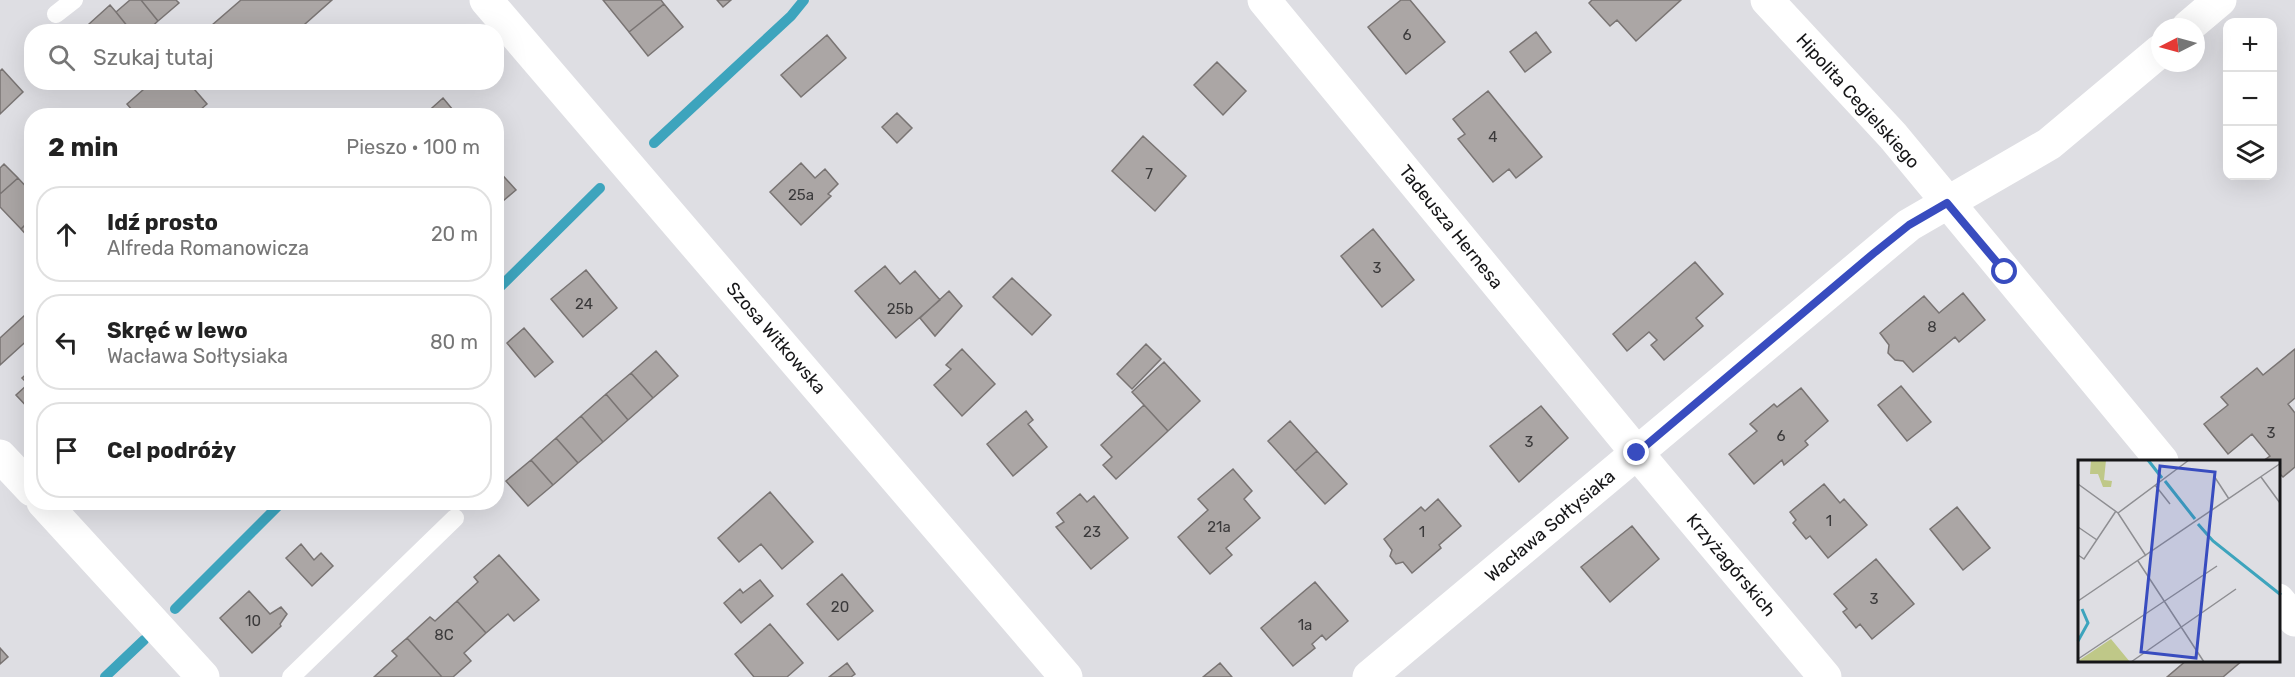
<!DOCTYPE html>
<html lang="pl">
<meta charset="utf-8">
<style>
:root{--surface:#fff;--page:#f2f2f2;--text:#222;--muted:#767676;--line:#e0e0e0}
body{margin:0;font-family:Rubik,sans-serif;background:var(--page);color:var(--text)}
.controls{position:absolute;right:18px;top:18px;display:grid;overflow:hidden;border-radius:12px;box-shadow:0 6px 24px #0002}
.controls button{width:54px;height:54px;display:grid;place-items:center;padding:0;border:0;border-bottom:2px solid var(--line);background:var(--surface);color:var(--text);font:30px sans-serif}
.compass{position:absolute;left:2151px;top:18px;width:54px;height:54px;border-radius:50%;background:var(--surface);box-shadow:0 6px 24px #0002;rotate:264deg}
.stop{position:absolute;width:18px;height:18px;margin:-14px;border:4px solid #384cbf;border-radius:50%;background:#fff}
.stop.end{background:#384cbf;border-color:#fff;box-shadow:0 2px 6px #0008}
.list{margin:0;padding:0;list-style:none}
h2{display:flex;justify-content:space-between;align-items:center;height:78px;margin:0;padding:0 24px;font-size:26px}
h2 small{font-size:20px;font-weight:400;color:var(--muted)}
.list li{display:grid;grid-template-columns:39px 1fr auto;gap:18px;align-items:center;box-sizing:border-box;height:96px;margin:0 12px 12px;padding:0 12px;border:2px solid var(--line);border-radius:24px}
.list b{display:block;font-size:22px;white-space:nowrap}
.list p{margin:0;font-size:20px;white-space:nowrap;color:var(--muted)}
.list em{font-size:20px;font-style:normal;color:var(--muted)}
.icon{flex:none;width:33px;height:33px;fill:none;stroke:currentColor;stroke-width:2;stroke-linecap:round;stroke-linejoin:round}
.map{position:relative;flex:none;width:2295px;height:677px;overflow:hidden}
.search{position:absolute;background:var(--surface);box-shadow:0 6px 24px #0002;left:24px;top:24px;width:480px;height:66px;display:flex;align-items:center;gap:15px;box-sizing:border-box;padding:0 21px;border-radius:24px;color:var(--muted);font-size:22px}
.panel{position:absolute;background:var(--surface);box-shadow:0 6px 24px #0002;left:24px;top:108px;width:480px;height:402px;border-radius:24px}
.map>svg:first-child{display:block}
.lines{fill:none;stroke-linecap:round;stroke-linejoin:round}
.stream{stroke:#3da4bd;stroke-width:10}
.building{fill:#aba6a5;stroke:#797473;stroke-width:1.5}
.lane{stroke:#fff;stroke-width:18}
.street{stroke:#fff;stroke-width:33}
.secondary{stroke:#fff;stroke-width:33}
.route{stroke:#384cbf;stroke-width:8}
.labels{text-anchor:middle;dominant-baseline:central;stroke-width:4.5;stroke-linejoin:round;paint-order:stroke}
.number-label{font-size:15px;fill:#3b3a3b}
.street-label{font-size:18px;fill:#161618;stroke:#fff}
.inset-river{fill:none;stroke:#3da4bd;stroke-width:3}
.inset-road{fill:none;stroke:#8e8e92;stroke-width:1.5}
.view{fill:#384cbf;fill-opacity:0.15;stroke:#384cbf;stroke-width:3}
.inset-edge{fill:none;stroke:#161618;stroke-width:3}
</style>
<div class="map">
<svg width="2295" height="677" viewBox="0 0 2295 677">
<rect width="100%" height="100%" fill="#dedee3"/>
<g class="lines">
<path class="stream" d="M654 143 791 16 804 0
M496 291 600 188
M175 609 282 502
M105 677 144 640"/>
</g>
<path class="building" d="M130 0H141L158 21 146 32H132L116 12Z
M141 0H176L179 3 158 21Z
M241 0H332L296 32H204Z
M603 0H661L664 4 629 32Z
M717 0H731L723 7Z
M1401 0H1410L1445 42 1406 74 1368 27Z
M1592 0H1681L1636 41 1617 20 1610 26 1589 3Z
M664 4 683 27 648 56 629 32Z
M110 5 116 12 132 32H96L89 24Z
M89 24 96 32H80Z
M1536 32 1551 52 1525 72 1510 52Z
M827 35 846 58 801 97 781 75Z
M1217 62 1246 91 1223 115 1194 85Z
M2 69 23 92 0 114V71Z
M152 82H188L207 104 193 116H137L127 104Z
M224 82H238L230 89Z
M1488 91 1542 157 1516 178 1509 169 1493 182 1458 139 1465 134 1453 119Z
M443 98 458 116H423Z
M897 113 912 128 897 143 882 127Z
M1143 136 1186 176 1155 211 1112 171Z
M801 163 815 178 825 169 838 184 828 194 831 196 801 225 770 192Z
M4 164 18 178 0 194V168Z
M496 168 516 190 496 207Z
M18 178 32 193V218L21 229 0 207V194Z
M32 218V241L21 229Z
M1373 229 1414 280 1382 307 1341 256Z
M1695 262 1723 294 1696 318 1703 326 1664 360 1651 345 1657 340 1649 332 1627 351 1613 334Z
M885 266 900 284 915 271 940 300 896 338 855 291Z
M586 270 617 308 583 337 551 299Z
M1012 278 1051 315 1032 335 993 297Z
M949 291 962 306 935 336 920 318Z
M1963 293 1985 320 1959 342 1955 337 1913 372 1903 361 1895 360 1888 353 1889 345 1880 333 1924 296 1939 313Z
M25 315 32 322V336L0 365V338Z
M524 328 553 362 535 377 507 343Z
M1146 344 1161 359 1132 389 1117 374Z
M962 349 995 384 962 416 934 385 951 369 946 365Z
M2295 349V398L2288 404 2295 413V467L2283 477 2281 475 2278 476V461H2263L2270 456 2252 434 2228 454 2204 424 2228 405 2221 397 2257 368 2263 375Z
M656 351 678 376 653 398 631 373Z
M1164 362 1200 401 1168 431 1132 392Z
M32 369V412L16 395 28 384 22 378Z
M631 373 653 398 628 420 606 394Z
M1901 386 1931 422 1907 441 1878 405Z
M1801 388 1828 421 1805 441 1808 445 1784 465 1782 460 1754 484 1729 454 1757 431 1750 424 1774 404 1777 407Z
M606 394 628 420 603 442 581 416Z
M1144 405 1168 431 1116 479 1103 465 1112 457 1101 445Z
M1541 406 1568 438 1519 482 1490 446Z
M1026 411 1033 420 1028 424 1047 447 1013 476 987 444Z
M581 416 603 442 578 463 556 438Z
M1290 421 1317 451 1295 471 1268 441Z
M556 438 578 463 553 485 531 460Z
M1317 451 1347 484 1325 504 1295 471Z
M531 460 553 485 528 506 506 481Z
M1233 469 1252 491 1244 499 1260 518 1226 548 1232 555 1210 574 1178 537 1208 510 1198 499Z
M1824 484 1840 503 1844 499 1867 525 1828 558 1810 536 1806 539 1793 523 1796 520 1790 512Z
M770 492 813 542 782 569 761 544 739 562 718 538Z
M1080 494 1087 502 1094 496 1128 538 1091 569 1056 527 1064 522 1057 513Z
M1438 499 1461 526 1439 545 1441 548 1412 573 1403 562 1396 564 1390 556 1392 550 1384 539 1421 507 1425 511Z
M1957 507 1990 548 1963 570 1930 529Z
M1632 526 1659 559 1610 602 1581 567Z
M301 544 314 560 321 553 333 566 312 586 286 558Z
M499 555 539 600 514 621 508 614 486 633 457 601 478 582 474 577Z
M1876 559 1914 604 1872 639 1860 624 1856 628 1843 612 1847 609 1834 594Z
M842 574 873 611 838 640 807 604Z
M760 580 773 596 741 623 724 603 740 589 743 593Z
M1315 582 1348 621 1326 640 1322 635 1312 644 1315 648 1293 666 1261 628Z
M249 591 270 614 281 607 287 614 280 624 281 626 252 653 220 618Z
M457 601 486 633 464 653 471 661 453 677H442L407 638 430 617 435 621Z
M770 624 803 663 787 677H754L735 654Z
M407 638 442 677H374L397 656 392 651Z
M0 648 8 657 0 664Z
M2187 660H2243L2223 677H2167Z
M847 663 855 674 851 677H829Z
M1220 663 1232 677H1203Z"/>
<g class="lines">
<path class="lane" d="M56 14 74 0
M291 677 455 518"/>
<path class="street" d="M1264 0 1637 453 1825 677
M1767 0 1893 136 2162 461
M2188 27 2220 0
M0 456 32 490
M43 502 203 677
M2278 600 2295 620
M1369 677 1909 225 2049 144 2160 51"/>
<path class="secondary" d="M486 0 1066 677"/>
</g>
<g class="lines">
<path class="route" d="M1637 453 1874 253 1909 225 1947 203 2005 272"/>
</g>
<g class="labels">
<g class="number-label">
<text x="1407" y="35">6</text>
<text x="1493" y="137">4</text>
<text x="1149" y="174">7</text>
<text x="801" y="195">25a</text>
<text x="1377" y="268">3</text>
<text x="584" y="304">24</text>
<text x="900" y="309">25b</text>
<text x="1932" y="327">8</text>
<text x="2271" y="433">3</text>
<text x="1781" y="436">6</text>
<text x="1529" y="442">3</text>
<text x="1829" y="521">1</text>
<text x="1219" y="527">21a</text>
<text x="1092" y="532">23</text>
<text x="1422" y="532">1</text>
<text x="1874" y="599">3</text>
<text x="840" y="607">20</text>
<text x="253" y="621">10</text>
<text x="1305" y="625">1a</text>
<text x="444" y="635">8C</text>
</g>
<g class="street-label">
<text transform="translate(1858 101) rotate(48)">Hipolita Cegielskiego</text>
<text transform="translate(1451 227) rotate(51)">Tadeusza Hernesa</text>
<text transform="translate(776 338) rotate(49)">Szosa Witkowska</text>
<text transform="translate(1550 526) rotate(-40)">Wacława Sołtysiaka</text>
<text transform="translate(1731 565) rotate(50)">Krzyżagórskich</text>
</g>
</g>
<g transform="translate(2078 460)">
<rect width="202" height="202" fill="#dedee3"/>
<path d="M13 0H28L26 20 34 21 33 27H25L20 14H12ZM33 179 52 202H0V201Z" fill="#bfc888"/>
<path class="inset-river" d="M70 0 84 18M87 21 117 59M120 64 135 81 203 135M0 181 10 163 4 149"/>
<path class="inset-road" d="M136 16 151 39M183 17 202 43M0 24 40 53 68 96M77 25 92 44M40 53 111 0M0 67 19 80M0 95 6 99 38 51M60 101 126 202M0 141 203 3M0 199 139 106M53 202 158 129"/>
<path class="view" d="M82 6 137 12 118 198 63 192Z"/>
<rect width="202" height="202" class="inset-edge"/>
</g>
</svg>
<div class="controls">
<button>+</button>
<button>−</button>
<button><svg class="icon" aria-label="layers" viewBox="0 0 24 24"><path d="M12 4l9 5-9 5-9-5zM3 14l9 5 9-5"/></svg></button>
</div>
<svg class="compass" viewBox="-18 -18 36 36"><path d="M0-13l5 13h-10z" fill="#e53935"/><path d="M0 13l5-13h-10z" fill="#767676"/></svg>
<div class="stop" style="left:2005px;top:272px"></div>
<div class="stop end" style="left:1637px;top:453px"></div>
<div class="search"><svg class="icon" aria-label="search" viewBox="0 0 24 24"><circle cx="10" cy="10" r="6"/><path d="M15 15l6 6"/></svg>Szukaj tutaj</div>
<section class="panel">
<h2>2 min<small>Pieszo · 100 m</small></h2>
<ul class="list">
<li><svg class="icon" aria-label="ahead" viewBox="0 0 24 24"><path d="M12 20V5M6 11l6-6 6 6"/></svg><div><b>Idź prosto</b><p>Alfreda Romanowicza</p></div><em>20 m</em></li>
<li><svg class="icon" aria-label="left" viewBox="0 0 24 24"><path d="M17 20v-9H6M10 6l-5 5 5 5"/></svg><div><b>Skręć w lewo</b><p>Wacława Sołtysiaka</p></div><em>80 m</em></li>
<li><svg class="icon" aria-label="arrive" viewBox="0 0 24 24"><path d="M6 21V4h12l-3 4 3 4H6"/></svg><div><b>Cel podróży</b></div></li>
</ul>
</section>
</div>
